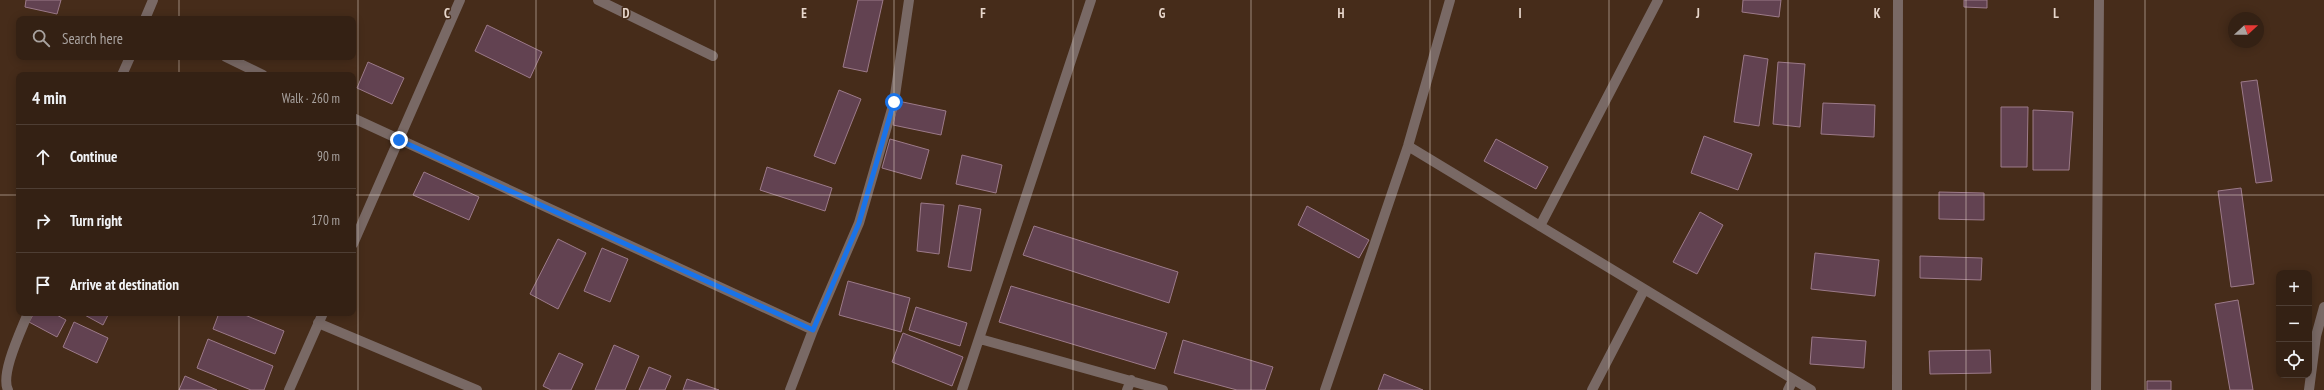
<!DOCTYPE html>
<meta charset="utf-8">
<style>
:root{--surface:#342114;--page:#3c291d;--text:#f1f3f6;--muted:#a9a3a0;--line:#4e3e34}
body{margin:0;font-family:"PT Sans Narrow",sans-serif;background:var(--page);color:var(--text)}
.controls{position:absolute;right:12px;bottom:12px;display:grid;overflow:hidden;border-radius:8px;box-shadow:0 2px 10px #0003}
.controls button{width:36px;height:36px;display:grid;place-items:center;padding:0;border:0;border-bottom:1px solid var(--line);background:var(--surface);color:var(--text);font:20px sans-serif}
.compass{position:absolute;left:2228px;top:12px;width:36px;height:36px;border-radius:50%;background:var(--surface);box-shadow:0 2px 10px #0003;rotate:69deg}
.stop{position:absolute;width:12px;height:12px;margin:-9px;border:3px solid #1a73e8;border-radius:50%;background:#fff}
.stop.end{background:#1a73e8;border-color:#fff;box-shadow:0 1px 4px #0008}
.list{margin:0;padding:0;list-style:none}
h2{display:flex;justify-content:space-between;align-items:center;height:52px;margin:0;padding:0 16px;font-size:17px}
h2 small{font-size:13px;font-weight:400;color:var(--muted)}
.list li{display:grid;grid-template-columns:26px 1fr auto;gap:12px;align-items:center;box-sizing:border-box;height:64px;padding:0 16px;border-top:1px solid var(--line)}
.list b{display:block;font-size:15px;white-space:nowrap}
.list em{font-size:13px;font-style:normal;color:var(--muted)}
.icon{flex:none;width:22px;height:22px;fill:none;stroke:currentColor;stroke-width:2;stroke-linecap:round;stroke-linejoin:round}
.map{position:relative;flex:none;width:2324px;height:390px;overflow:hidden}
.search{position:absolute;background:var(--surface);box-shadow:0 2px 10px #0003;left:16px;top:16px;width:340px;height:44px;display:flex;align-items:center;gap:10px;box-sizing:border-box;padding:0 14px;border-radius:8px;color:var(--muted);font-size:15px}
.panel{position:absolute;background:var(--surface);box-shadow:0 2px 10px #0003;left:16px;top:72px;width:340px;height:244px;border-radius:8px}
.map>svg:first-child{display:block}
.building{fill:#624251;stroke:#9c7a89}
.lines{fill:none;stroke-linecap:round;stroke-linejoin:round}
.minor{stroke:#796965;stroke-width:10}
.route{stroke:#1a73e8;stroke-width:5}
.grid{fill:none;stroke:#e8d7cc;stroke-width:1;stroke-opacity:0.55}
.grid-label{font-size:13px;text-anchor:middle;font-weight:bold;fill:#e8d7cc;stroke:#462c1a;stroke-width:3;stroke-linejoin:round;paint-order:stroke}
</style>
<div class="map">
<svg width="2324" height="390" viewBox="0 0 2324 390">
<rect width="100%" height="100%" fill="#462c1a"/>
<path class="building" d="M26 0H61L57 14 25 7Z
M858 0H883L867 72 843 67Z
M1743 0H1781L1779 17 1742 12Z
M1964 0H1987V8L1964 7Z
M487 25 542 52 530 78 475 51Z
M1744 55 1768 59 1759 126 1734 122Z
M368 62 404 78 392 104 357 88Z
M1778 62 1805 64 1800 127 1773 124Z
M2257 80 2272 181 2256 183 2241 82Z
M839 90 861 99 835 164 814 156Z
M898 101 946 111 941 135 893 125Z
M1823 103 1875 105 1874 137 1821 134Z
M2001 107H2028L2027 167H2001Z
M2033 110 2073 112 2069 170H2033Z
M1704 136 1752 154 1738 190 1691 173Z
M890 139 929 150 921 179 882 168Z
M1496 139 1548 167 1536 189 1484 161Z
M962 155 1002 165 996 193 956 184Z
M767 167 832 188 825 211 760 190Z
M424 172 479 197 469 220 413 195Z
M2241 188 2254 284 2231 287 2218 191Z
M1939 192 1984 193V220L1939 219Z
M921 203 944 205 939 254 917 251Z
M959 205 981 209 971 271 948 267Z
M1307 206 1369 240 1359 258 1298 225Z
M1700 212 1723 225 1697 274 1673 262Z
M1034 226 1178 272 1169 303 1023 255Z
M558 239 586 253 558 309 530 294Z
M602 248 628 259 610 302 584 291Z
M1815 253 1879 260 1875 296 1811 289Z
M1920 256 1982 258 1981 280 1920 278Z
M848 281 910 298 901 332 839 315Z
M1011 286 1167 333 1155 369 999 322Z
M2238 300 2253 390H2230L2215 304Z
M916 307 967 323 960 346 909 330Z
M34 313H53L66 320 57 337 29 322Z
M81 313H109L103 325Z
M219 313H240L284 331 275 354 213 329Z
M74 322 108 338 97 363 63 347Z
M903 333 963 357 952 386 892 362Z
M1812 337 1866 341 1864 368 1810 364Z
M208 339 273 366 264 390H251L197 368Z
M1183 340 1273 367 1265 390H1237L1174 373Z
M614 345 639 356 625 390H595Z
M1990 350 1991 373 1930 374 1929 351Z
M559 353 583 364 571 390H551L543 386Z
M649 367 671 376 665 390H639Z
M1384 374 1423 390H1378Z
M185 376 217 390H179Z
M687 379 719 390H683Z
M2147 381H2171V390H2147Z"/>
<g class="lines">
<path class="minor" d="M598 0 713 56
M145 19 153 0
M226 57 263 75
M122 75 130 57
M353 118 813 330
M1408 146 1811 390
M1540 226 1658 0
M353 244 460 0
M318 323 477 390
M980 339 1163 390
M8 390C0 374 21 331 28 313
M289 390 323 313
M790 390 813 330 859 223 894 102 909 0
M962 390 1091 0
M1127 390 1131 380
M1325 390 1408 146 1450 0
M1592 390 1644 290
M1788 390 1793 380
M1897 390 1898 0
M2096 390 2099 0
M2309 390 2316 336 2324 307"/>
</g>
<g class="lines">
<path class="route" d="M399 140 813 330 859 223 894 102"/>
</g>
<path class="grid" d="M179 0V19M358 0V390M536 0V390M715 0V390M894 0V390M1073 0V390M1251 0V390M1430 0V390M1609 0V390M1788 0V390M1966 0V390M2145 0V390M179 57V75M0 195H19M353 195H2324M179 313V390"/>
<g class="grid-label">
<text x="447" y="18">C</text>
<text x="626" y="18">D</text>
<text x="804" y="18">E</text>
<text x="983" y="18">F</text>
<text x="1162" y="18">G</text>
<text x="1341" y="18">H</text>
<text x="1520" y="18">I</text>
<text x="1698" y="18">J</text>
<text x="1877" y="18">K</text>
<text x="2056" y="18">L</text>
</g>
</svg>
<div class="controls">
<button>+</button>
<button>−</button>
<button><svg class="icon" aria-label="locate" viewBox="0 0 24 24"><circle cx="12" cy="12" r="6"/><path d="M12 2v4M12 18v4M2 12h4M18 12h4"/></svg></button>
</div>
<svg class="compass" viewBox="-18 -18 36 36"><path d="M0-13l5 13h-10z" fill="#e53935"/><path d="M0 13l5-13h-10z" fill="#a9a3a0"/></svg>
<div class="stop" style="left:894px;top:102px"></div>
<div class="stop end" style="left:399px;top:140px"></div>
<div class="search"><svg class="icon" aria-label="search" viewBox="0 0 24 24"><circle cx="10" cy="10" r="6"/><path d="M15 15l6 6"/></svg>Search here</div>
<section class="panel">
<h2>4 min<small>Walk · 260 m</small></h2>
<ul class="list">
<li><svg class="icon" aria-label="ahead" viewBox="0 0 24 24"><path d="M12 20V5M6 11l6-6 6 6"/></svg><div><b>Continue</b></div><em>90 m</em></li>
<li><svg class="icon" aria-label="right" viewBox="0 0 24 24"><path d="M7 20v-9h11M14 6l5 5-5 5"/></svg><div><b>Turn right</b></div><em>170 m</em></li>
<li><svg class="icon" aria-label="arrive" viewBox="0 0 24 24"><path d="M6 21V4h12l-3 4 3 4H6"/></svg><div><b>Arrive at destination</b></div></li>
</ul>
</section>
</div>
